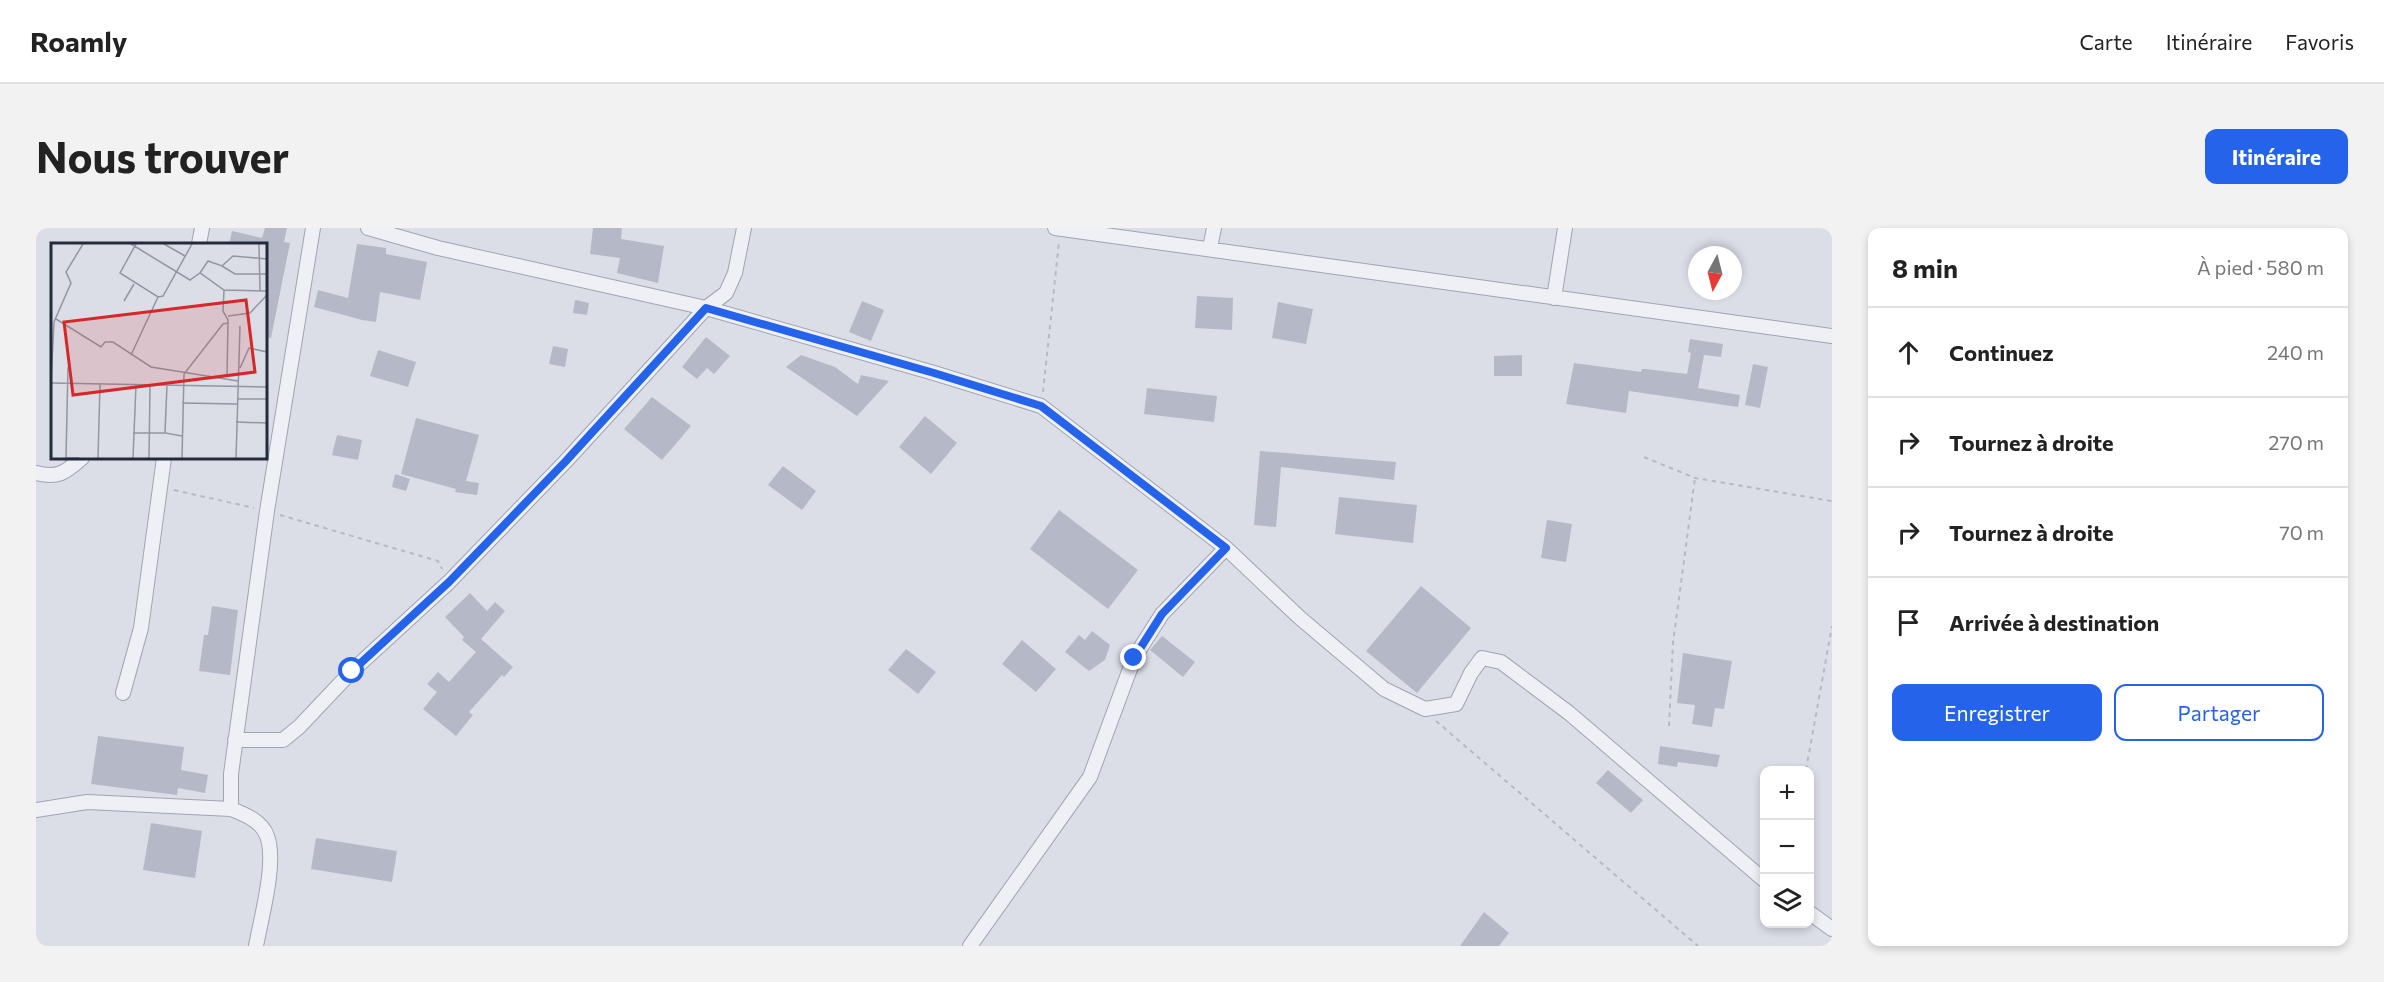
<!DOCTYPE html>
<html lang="fr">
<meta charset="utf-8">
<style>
:root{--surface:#fff;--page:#f2f2f2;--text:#222;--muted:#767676;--line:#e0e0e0;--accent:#2563eb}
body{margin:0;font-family:Commissioner,sans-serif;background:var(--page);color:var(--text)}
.controls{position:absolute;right:18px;bottom:18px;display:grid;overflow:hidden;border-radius:12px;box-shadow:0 3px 9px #0003}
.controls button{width:54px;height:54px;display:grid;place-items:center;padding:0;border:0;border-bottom:2px solid var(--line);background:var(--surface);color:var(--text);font:30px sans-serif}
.compass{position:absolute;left:1652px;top:18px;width:54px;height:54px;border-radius:50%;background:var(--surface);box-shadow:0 3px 9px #0003;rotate:187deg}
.stop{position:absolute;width:18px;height:18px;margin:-14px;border:4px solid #2563eb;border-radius:50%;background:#fff}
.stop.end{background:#2563eb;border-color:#fff;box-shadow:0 2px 6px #0008}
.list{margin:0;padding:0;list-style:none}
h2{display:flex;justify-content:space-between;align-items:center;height:78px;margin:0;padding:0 24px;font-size:26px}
h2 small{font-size:20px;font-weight:400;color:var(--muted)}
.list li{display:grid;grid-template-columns:39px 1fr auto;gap:18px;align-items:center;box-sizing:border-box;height:90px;padding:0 24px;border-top:2px solid var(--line)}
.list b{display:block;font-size:22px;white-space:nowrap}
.list em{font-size:20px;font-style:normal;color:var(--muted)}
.actions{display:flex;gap:12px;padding:18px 24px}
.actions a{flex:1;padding:14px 0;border:2px solid var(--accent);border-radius:12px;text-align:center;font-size:21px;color:var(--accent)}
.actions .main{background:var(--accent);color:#fff}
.icon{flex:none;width:33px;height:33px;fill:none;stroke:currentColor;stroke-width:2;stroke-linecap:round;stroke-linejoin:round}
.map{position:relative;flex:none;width:1796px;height:718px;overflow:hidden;border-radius:12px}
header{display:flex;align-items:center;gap:36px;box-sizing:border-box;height:84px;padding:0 30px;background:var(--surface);border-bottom:2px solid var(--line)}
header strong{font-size:28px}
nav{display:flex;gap:33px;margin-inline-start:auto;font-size:21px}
.intro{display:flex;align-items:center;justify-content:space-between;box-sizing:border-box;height:144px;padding:0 36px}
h1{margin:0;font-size:42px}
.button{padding:15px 27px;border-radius:12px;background:var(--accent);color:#fff;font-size:21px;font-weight:700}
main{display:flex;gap:36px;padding:0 36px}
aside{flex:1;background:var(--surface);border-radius:12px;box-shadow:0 3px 9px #0003}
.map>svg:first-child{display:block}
.building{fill:#b5b9c7}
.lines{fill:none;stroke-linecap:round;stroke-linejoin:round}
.street-casing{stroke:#a0a4b1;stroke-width:16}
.path{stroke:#b5b9c2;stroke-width:2;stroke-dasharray:4.5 4.5;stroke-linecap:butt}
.street{stroke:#eef0f5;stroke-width:14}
.route{stroke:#2563eb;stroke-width:8}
.inset-road{fill:none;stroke:#9296a3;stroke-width:1.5}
.view{fill:#d62828;fill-opacity:0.15;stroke:#d62828;stroke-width:3}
.inset-edge{fill:none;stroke:#242a3e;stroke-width:3}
</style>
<header>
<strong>Roamly</strong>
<nav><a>Carte</a><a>Itinéraire</a><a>Favoris</a></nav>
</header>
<div class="intro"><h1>Nous trouver</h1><a class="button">Itinéraire</a></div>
<main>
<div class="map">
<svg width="1796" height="718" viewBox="0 0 1796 718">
<rect width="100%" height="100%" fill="#dbdee7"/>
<path class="building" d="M229 0H251L248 14 254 15 235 110 230 109V16H193L196 3 226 10Z
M557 0H586L585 11 628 18 622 55 581 45 584 30 554 26Z
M321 16 350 20V26L391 34 384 72 344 64 340 94 326 92 278 79 282 62 312 70Z
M1161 68 1197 70 1196 102 1159 100Z
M539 72 553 75 551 87 537 85Z
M826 73 848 82 835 113 813 104Z
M1242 74 1277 81 1270 116 1236 110Z
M670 109 694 128 678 146 671 140 661 151 646 139Z
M1654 111 1687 116 1685 129 1668 127 1662 160 1704 167 1702 179 1593 163 1590 185 1530 176 1538 135 1605 144 1606 141H1610L1651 146 1655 125 1652 124Z
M517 118 532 121 529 139 513 136Z
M342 122 380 134 372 159 334 148Z
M765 127 799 139 822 156 825 147 853 153 821 188 750 139Z
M1486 127V148H1458V128Z
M1717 136 1732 139 1724 180 1709 177Z
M1111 160 1181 168 1178 194 1108 186Z
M616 169 655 198 626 232 588 201Z
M889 188 921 215 895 246 863 219Z
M380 190 443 207 430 253 443 255 441 267 419 264 420 261 365 246Z
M301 207 326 212 322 232 296 227Z
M1224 223 1360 234 1358 252 1245 239 1240 299 1218 297Z
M747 238 780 263 766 282 732 257Z
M359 246 374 251 370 263 356 259Z
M1303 269 1381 277 1377 315 1299 306Z
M1023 282 1102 342 1072 381 994 321Z
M1511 292 1536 296 1530 334 1505 330Z
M1385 358 1435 400 1381 465 1330 423Z
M434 365 451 383 459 374 469 383 445 411 477 439 468 449 466 447 433 484 437 487 420 508 387 481 401 464 391 456 402 444 413 454 440 424 426 412 428 409 409 389Z
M176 378 202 382 194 447 163 443 168 407H172Z
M1056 403 1074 417 1069 432 1053 443 1029 424 1043 407 1049 412Z
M1126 408 1159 434 1147 449 1114 422Z
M986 412 1020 441 1000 464 966 436Z
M870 421 900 444 882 466 852 442Z
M1647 425 1696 433 1688 481 1679 480 1676 499 1656 496 1659 477 1641 475Z
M62 508 148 519 145 542 172 547 169 565 142 560 141 567 55 556Z
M1624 518 1684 527 1681 539 1642 534 1641 539 1622 536Z
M1572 542 1607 572 1595 585 1560 555Z
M115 595 166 603 159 650 107 642Z
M280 610 361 623 356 654 275 641Z
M1448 684 1473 705 1463 718H1424Z"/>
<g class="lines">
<defs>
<path id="street" d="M332 0 402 20 670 80 898 145 1005 178 1190 320 1264 390 1348 461 1389 481 1420 476 1435 445 1446 430 1465 434 1533 485 1728 652
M1019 0 1796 108
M163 16 166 0
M1174 20 1178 0
M1518 70 1529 0
M0 245C22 251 30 244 46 230
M87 465 105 400 128 230
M199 512H247L263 499 316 443 413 354 529 234 670 80 690 65 699 45 708 0
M0 582 51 574 195 581
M1774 685 1796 701
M220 718C225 690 241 634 231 608 226 593 208 586 195 581V546L231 283 277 0
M934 718 1054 549 1098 430 1126 386 1190 320"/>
</defs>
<use href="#street" class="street-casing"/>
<path class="path" d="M1007 164 1023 14
M1608 229 1659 250 1796 273
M138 262 218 280
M244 287 402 333 406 341
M1400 493 1662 718
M1633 498 1637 415 1659 250
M1770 542 1796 398"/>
<use href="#street" class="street"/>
</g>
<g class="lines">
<path class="route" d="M316 443 413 354 529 234 670 80 898 145 1005 178 1190 320 1126 386 1098 430"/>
</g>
<g transform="translate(15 15)">
<rect width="216" height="216" fill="#dbdee7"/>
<path class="inset-road" d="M80 1 139 37 149 30 173 47 216 48M85 1 69 30 107 54 112 53 141 1M113 1 134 13M208 1 209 48M171 23 184 31H216M149 30 157 18 171 23 182 13 216 16M173 47 172 68 177 77 176 134M73 58 83 41M177 73 199 70 216 52M5 76 50 104 54 99H62L100 124 187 138M80 112 107 54M17 124 15 215H28M189 125 198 105 216 109M0 138 3 79 20 40 15 29 32 1M0 140 216 144M116 142 114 190 131 193M186 156H216M131 160 186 161M185 179 216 180M82 190H114M47 215 49 141M82 215 85 142M98 215 99 142M131 215 133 131 172 81 177 80M185 215 189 83"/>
<path class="view" d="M195 57 204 129 22 152 13 79Z"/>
<rect width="216" height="216" class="inset-edge"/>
</g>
</svg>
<div class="controls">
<button>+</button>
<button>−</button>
<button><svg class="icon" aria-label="layers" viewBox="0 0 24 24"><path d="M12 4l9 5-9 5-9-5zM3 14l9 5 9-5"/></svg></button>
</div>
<svg class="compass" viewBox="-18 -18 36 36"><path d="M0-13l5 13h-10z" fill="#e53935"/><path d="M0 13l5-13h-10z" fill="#767676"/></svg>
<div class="stop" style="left:316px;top:443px"></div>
<div class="stop end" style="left:1098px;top:430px"></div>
</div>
<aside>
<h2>8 min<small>À pied · 580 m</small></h2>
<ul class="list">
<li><svg class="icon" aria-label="ahead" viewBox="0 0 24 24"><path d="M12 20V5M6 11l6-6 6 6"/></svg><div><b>Continuez</b></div><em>240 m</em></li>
<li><svg class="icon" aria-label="right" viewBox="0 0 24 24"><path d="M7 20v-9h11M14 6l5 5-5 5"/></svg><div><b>Tournez à droite</b></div><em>270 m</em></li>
<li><svg class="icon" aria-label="right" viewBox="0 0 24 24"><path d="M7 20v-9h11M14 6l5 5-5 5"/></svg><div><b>Tournez à droite</b></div><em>70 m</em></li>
<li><svg class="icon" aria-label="arrive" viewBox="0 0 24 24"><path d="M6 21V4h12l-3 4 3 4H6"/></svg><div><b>Arrivée à destination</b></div></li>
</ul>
<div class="actions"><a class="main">Enregistrer</a><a>Partager</a></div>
</aside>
</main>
